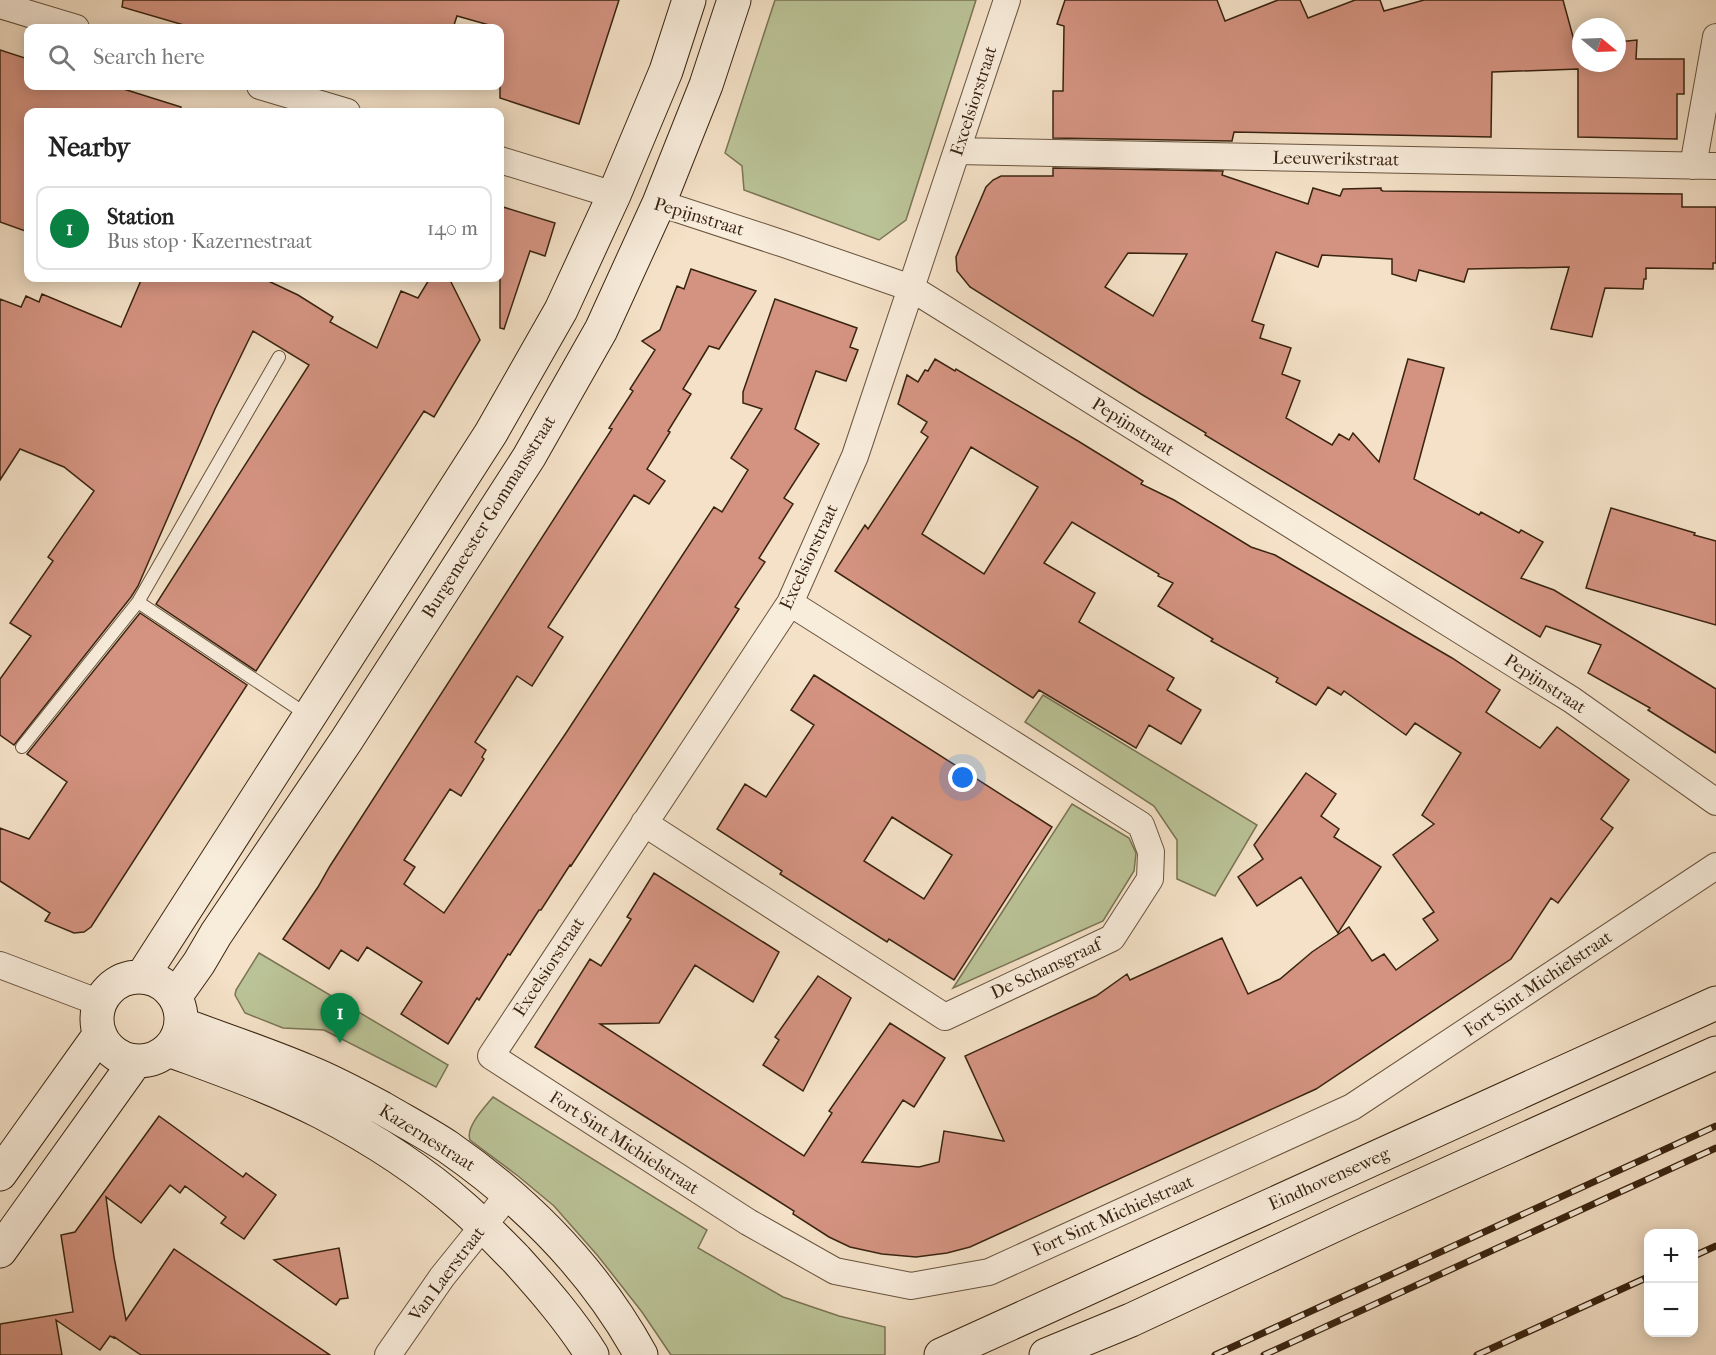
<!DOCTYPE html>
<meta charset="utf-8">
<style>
:root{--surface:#fff;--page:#f6f6f6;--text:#222;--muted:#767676;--line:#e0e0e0;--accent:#0b8043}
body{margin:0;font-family:"IM FELL French Canon",serif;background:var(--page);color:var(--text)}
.controls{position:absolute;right:18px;bottom:18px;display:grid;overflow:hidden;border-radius:12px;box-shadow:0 3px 15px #0003}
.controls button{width:54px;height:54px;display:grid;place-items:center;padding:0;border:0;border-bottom:2px solid var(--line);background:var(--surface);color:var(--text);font:30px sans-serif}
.compass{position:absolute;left:1572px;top:18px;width:54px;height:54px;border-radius:50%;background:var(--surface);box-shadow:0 3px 15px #0003;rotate:109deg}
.you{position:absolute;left:963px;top:778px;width:21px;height:21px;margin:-15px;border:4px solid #fff;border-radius:50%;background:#1a73e8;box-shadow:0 0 0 9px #1a73e833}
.badge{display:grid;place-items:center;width:39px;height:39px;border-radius:50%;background:var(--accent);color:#fff;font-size:20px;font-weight:700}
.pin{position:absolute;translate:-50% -50px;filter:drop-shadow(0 2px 3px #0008)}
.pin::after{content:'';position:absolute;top:32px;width:21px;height:18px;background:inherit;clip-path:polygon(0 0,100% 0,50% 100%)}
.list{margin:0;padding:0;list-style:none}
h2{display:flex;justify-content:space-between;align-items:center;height:78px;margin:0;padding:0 24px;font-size:26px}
h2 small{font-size:20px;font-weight:400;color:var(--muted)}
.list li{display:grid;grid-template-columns:39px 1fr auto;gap:18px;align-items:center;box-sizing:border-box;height:84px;margin:0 12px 12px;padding:0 12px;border:2px solid var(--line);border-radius:12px}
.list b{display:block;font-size:22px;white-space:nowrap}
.list p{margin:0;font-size:20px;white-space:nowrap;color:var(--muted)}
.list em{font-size:20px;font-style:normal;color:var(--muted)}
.icon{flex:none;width:33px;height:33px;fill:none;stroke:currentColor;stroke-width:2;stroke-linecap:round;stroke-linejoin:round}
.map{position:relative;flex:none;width:1716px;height:1355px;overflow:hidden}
.search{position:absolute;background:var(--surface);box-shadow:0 3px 15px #0003;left:24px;top:24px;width:480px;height:66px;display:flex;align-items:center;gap:15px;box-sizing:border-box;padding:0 21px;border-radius:12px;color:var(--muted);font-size:22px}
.panel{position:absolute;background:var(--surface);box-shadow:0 3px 15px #0003;left:24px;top:108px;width:480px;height:174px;border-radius:12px}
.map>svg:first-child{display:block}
.green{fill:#bac397;stroke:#7a7454;stroke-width:1.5}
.building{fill:#d49381;stroke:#392410;stroke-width:1.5;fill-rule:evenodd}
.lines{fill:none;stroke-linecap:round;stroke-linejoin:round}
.lane-casing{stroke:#68533e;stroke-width:14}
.street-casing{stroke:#68533e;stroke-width:28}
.secondary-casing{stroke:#392410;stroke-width:35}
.lane{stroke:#f8ecdb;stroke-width:12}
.street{stroke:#f8ecdb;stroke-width:26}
.secondary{stroke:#f8ecdb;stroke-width:33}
.rail-casing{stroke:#392410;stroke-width:7}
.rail{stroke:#f8ecdb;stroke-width:4.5;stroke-dasharray:14;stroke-linecap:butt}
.labels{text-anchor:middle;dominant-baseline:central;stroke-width:4.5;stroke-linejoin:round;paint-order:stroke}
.street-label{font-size:18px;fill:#392410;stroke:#f8ecdb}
</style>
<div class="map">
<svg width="1716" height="1355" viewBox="0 0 1716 1355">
<rect width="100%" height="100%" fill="#f4e1c7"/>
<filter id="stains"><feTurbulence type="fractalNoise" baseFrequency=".00333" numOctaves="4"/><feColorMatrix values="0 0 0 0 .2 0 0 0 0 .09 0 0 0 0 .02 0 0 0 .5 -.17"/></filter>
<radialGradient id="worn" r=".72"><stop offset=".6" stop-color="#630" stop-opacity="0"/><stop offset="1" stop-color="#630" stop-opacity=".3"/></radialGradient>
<path class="green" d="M775 0H976L906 220 879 240 744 190 742 166 725 153Z
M1043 695 1257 825 1215 896 1177 879V840L1154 806 1025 722Z
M1072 804 1129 838 1136 853 1134 871 1103 921 953 988Z
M259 953 448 1065 436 1087 324 1030 283 1028 245 1013 235 995 236 990Z
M493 1097 707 1230 698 1248 783 1297 839 1316 885 1327V1355H671L642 1312 598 1256 554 1206 518 1176 470 1140C465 1127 485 1107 493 1097Z"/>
<path class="building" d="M123 0H619L579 124 500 98V28L457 16 453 28H194L122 7Z
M1065 0H1217L1225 21 1278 0H1300L1308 18 1355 0H1380L1384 11 1424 0H1563L1575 44 1581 43V63H1617V42L1637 40 1636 59H1684V94H1677V139L1578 137V69L1492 72 1491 137 1234 132 1232 141 1053 138V91H1063L1064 26 1057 24Z
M0 50 28 59V86H114L181 107 180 112H28V232L0 222Z
M1053 168 1223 171 1222 175 1308 204 1313 188 1340 196 1343 189 1381 188V190L1383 191 1682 194V207H1716V263H1713V269L1646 268V279H1644L1643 289 1605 288 1592 337 1551 329 1569 267 1468 269 1464 282 1419 270 1416 281 1392 274V259L1322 255 1318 267 1276 252 1252 321 1264 325 1260 338 1291 348 1282 374 1300 381 1286 418 1332 445 1339 434 1349 440 1353 433 1379 462 1408 359 1444 368 1414 479 1479 515 1481 512 1519 533 1521 530 1543 542 1521 578 1554 590 1716 689V753L1648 710 1650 708 1588 673 1601 645 1546 626 1540 637 1205 435 1206 433 1141 394 970 287 957 271 956 257 986 187 993 180 1001 176H1053ZM1128 253 1187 254 1153 316 1105 287Z
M500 206 555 223 545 256 530 251 504 329 500 328Z
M691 269 756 291 719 349 709 346 683 389 691 394 668 431 670 432 647 469 665 481 649 504 634 495 548 627 563 637 532 686 517 676 475 742 486 750 482 757 484 759 461 796 450 789 404 860 415 867 404 884 444 913 566 733 714 507 722 512 748 470 731 458 762 409 743 403V392L775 299 857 328 850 347 858 350 846 381 816 371 795 429 819 444 784 498 793 504 759 558 765 562 735 607 739 609 571 866 570 865 541 910H539L510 955 508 954 479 1000 477 998 448 1044 401 1014 422 982 367 947 358 961 341 950 329 969 283 939 318 887 330 866 612 429 609 428 633 391 630 389 655 350 642 341 660 330 677 286 684 289Z
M142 278H262L298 295 333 317 330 322 377 348 401 291 418 298 430 278H449L480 340 434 417 424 411 256 671 156 604 309 365 253 331 215 409 138 586 131 597 14 745 0 735V679L31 636 10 623 53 561 48 557 94 491 64 467 20 449 0 480V299L21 307 26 296 39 302 42 294 121 327Z
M935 359 955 371 956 369 1078 441 1143 481 1141 484 1174 500 1251 547 1275 555 1452 658 1500 690 1486 712 1540 748 1557 727 1629 780 1601 819 1613 828 1558 903 1551 898 1511 959 1316 1089 970 1247 947 1253 916 1257 882 1254 850 1247 829 1237 793 1214 794 1211 535 1047 590 959 601 966 631 919 627 917 654 873 779 952 753 1002 695 965 659 1023 600 1024 804 1156 832 1113 829 1111 890 1023 945 1058 914 1107 903 1100 862 1162 919 1167 939 1162 944 1131 1004 1141 965 1056 1096 996 1127 974 1130 980 1222 938 1248 994 1280 979 1312 952 1349 927 1372 961 1384 954 1396 970 1438 940 1423 919 1434 912 1393 855 1434 824 1422 815 1461 753 1415 723 1406 735 1344 691 1341 695 1328 687 1316 705 1276 682 1278 678 1211 641 1213 639 1158 606 1173 583 1158 576 1159 574 1072 522 1044 563 1095 593 1079 622 1174 678 1167 690 1201 710 1181 744 1149 725 1136 748 1039 690 1033 698 835 571 865 525 868 529 928 437 921 432 927 422 898 404 907 375 918 382 925 370 928 371ZM971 447 1038 487 984 574 922 534Z
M1611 508 1695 533 1694 535 1716 541V625L1586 588Z
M140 613 247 685 91 927 84 932 74 933 45 921 50 913 0 881V828L29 839 67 782 27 754Z
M814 675 1052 827 954 980 889 939 887 942 780 874 782 871 717 829 745 784 766 797 814 725 791 710ZM892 817 952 855 924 899 864 861Z
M1306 773 1336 794 1321 816 1339 829 1334 837 1381 867 1338 933 1301 877 1257 906 1238 877 1263 859 1254 845Z
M818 976 851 998 803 1091 763 1065 779 1040 775 1037Z
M159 1116 243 1177 246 1173 276 1195 244 1239 221 1223 226 1217 185 1186 180 1193 170 1185 141 1223 106 1197 114 1257 126 1320 174 1249 330 1355H141L114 1337V1338L110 1336 100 1350 56 1320 62 1355H0V1324L73 1312 61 1235 75 1232Z
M339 1248 348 1298 340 1299 336 1305 274 1260Z"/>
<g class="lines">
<defs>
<path id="lane" d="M279 357 138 602 309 716
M22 747 138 602"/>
<path id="street" d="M1007 0 855 456 790 603 491 1056 748 1222 835 1271 911 1286 989 1272 1352 1107 1716 866
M0 5 76 28
M260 86 347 112
M957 151 1716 166
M500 160 614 195
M1693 166 1716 37
M659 203 784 244 911 288 1572 700 1716 802
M644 823 945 1017 1112 938 1150 879 1151 852 1141 825 790 603
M0 965 100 1003
M388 1355 442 1277 508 1195"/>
<path id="secondary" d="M97 1019a42 42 0 1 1 84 0a42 42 0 1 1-84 0Z
M142 977 491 433 561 310 614 195 666 71 689 0
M175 997 199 963 216 934 346 741 529 457 601 330 659 203 706 85 734 0
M181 1024C224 1040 267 1054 309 1072 334 1082 358 1095 382 1108 404 1121 427 1133 448 1147 527 1202 595 1271 641 1355
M169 1050C220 1069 272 1087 321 1112 371 1138 421 1170 464 1208 482 1224 499 1242 516 1259 544 1290 570 1320 592 1355
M0 1174 100 1034
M0 1251 135 1062
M941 1355 1716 1003
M1046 1355 1131 1320 1352 1217 1716 1053"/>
</defs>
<use href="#lane" class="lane-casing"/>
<use href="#street" class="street-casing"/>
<use href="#secondary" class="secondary-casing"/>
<use href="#lane" class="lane"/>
<use href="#street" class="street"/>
<use href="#secondary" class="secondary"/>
<defs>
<path id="rail" d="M1694 1256 1716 1246
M1215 1355 1716 1126
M1264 1355 1716 1148
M1477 1355 1648 1277"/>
</defs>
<use href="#rail" class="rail-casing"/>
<use href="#rail" class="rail"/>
</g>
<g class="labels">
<g class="street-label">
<text transform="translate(974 101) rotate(-72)">Excelsiorstraat</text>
<text transform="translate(1336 159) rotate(1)">Leeuwerikstraat</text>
<text transform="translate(699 217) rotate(17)">Pepijnstraat</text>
<text transform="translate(1133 427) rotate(32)">Pepijnstraat</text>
<text transform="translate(489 517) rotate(-58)">Burgemeester Gommansstraat</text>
<text transform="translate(809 557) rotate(-65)">Excelsiorstraat</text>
<text transform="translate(1545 684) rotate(33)">Pepijnstraat</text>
<text transform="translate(549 967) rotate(-57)">Excelsiorstraat</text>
<text transform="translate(1046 969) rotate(-25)">De Schansgraaf</text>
<text transform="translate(1538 984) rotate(-34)">Fort Sint Michielstraat</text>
<text transform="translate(427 1138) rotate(32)">Kazernestraat</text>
<text transform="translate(624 1143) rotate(33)">Fort Sint Michielstraat</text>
<text transform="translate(1329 1179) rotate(-24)">Eindhovenseweg</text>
<text transform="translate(1113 1216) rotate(-24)">Fort Sint Michielstraat</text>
<text transform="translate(447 1274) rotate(-53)">Van Laerstraat</text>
</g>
</g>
<rect width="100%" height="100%" filter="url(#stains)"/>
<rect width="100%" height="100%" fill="url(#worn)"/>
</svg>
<div class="controls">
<button>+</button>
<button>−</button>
</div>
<svg class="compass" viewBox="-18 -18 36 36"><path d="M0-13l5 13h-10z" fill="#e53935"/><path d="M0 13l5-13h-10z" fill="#767676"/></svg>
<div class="you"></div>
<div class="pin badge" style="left:340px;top:1043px">1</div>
<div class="search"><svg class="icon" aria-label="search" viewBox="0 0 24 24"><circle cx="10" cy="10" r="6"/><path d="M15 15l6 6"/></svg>Search here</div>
<section class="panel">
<h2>Nearby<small></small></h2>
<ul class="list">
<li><span class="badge">1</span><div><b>Station</b><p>Bus stop · Kazernestraat</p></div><em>140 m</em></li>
</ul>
</section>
</div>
